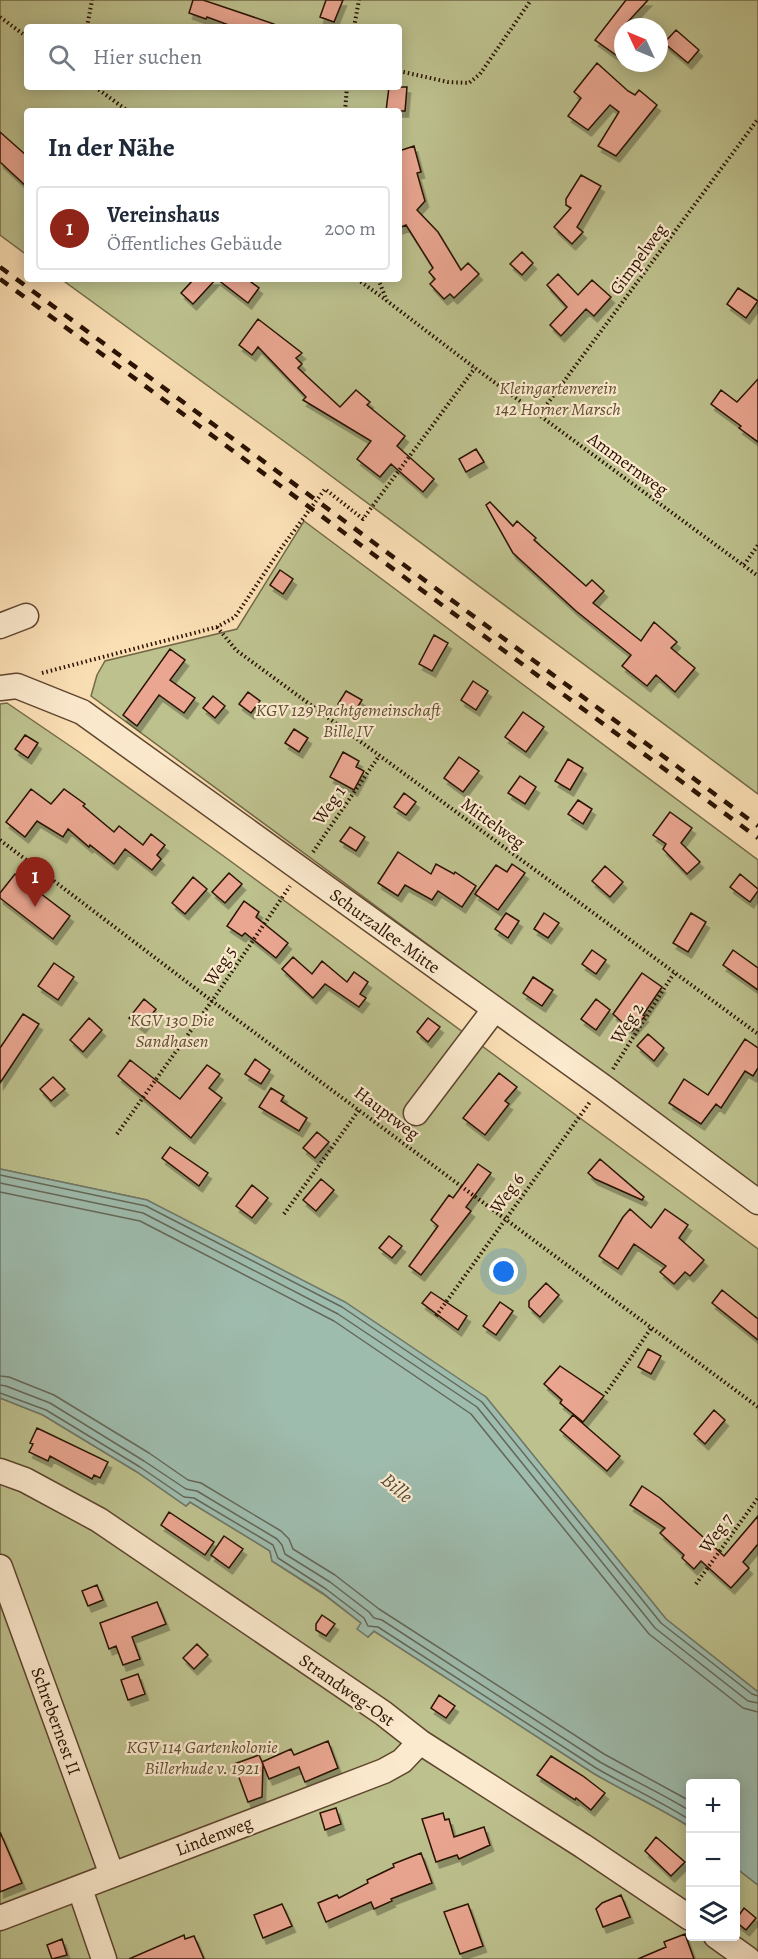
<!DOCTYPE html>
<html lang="de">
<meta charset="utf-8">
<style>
:root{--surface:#fff;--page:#f2f2f3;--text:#1f2937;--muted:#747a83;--line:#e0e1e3;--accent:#8f2418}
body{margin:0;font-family:Alegreya,serif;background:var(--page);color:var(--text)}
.controls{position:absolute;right:18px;bottom:18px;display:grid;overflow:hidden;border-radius:6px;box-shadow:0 3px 15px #0003}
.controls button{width:54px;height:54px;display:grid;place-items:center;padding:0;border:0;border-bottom:2px solid var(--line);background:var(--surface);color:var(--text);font:30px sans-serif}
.compass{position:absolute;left:614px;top:18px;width:54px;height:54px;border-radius:50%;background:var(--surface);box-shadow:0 3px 15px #0003;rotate:314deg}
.you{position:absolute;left:504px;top:1272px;width:21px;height:21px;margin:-15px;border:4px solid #fff;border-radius:50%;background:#1a73e8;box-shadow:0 0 0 9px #1a73e833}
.badge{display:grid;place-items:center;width:39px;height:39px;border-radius:50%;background:var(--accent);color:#fff;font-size:20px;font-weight:700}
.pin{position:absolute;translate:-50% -50px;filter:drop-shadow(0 2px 3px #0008)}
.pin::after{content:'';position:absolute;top:32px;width:21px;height:18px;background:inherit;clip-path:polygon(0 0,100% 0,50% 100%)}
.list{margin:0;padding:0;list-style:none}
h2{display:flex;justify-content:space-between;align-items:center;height:78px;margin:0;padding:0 24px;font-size:26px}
h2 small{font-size:20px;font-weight:400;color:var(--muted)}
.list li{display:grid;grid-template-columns:39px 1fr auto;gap:18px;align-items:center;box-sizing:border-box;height:84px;margin:0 12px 12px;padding:0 12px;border:2px solid var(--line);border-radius:6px}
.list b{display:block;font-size:22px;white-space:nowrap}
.list p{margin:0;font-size:20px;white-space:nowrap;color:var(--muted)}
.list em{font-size:20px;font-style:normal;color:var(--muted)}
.icon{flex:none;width:33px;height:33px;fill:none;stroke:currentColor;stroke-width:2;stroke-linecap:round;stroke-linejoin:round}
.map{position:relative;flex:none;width:758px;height:1959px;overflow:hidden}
.search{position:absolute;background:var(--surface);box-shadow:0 3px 15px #0003;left:24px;top:24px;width:378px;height:66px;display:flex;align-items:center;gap:15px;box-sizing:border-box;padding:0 21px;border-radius:6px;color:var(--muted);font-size:22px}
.panel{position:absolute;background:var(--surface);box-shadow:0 3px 15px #0003;left:24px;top:108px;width:378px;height:174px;border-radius:6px}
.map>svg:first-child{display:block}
.green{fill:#bdc18e;stroke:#746a48;stroke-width:1.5;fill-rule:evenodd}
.water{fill:#9ebcae;stroke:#707869;stroke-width:1.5}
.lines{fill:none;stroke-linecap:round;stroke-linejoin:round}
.shore{stroke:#646758;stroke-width:1.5}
.building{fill:#eaa691;stroke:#2a1202;stroke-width:1.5;filter:url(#shadow)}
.minor-casing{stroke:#5e452e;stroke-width:27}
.path{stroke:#2a1202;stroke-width:4;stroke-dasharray:1.5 3;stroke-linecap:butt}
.minor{stroke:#fceace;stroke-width:24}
.rail{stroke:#2a1202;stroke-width:4.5;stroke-dasharray:10 10;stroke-linecap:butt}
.labels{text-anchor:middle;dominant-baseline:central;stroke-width:4.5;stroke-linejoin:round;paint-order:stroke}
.street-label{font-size:18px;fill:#2a1202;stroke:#fceace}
.park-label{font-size:18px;font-style:italic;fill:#5d4f33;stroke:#fceace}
.water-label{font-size:20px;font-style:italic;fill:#534e3e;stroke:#fceace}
</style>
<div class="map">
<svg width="758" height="1959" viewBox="0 0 758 1959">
<defs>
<filter id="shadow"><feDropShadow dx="3.5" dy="6" stdDeviation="0" flood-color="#0004"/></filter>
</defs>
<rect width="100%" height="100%" fill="#fadeb4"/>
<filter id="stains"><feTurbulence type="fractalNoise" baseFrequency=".00333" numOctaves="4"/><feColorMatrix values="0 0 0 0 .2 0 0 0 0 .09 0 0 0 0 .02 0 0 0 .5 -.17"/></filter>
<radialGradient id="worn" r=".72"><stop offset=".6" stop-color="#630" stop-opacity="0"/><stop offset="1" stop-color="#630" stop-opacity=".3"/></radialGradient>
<path class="green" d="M0 0H758V794L307 458 61 279H399V111H27V255L0 235ZM27 27H399V87H27ZM623 27H659V63H623Z
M304 521 758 860V1188L91 696 97 675 105 661 237 629Z
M7 703 79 752 229 860 758 1249V1692L666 1619 486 1397 147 1200 0 1169V704Z
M0 1398 43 1415 137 1472 186 1506 190 1502 270 1551 272 1561 323 1594 361 1623 368 1637 374 1631 593 1773C625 1792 659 1807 690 1827V1936H736V1868L758 1885V1959H0Z"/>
<path class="water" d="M0 1169 147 1200 345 1302 486 1397 666 1619 758 1692V1885L736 1868V1784H690V1827C659 1807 625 1792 593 1773L374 1631 368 1637 357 1629 361 1623 323 1593 272 1561 270 1551 190 1502 186 1506 137 1472 43 1415 0 1398Z"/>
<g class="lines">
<path class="shore" d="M0 1175 146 1206 342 1307 482 1402 661 1623 752 1694 758 1696
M0 1183 143 1213 338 1314 477 1407 655 1628 748 1701 758 1703
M0 1192 140 1221 334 1321 471 1414 649 1634 743 1708 758 1712
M0 1376 9 1377 54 1395 149 1453 188 1480 201 1483 281 1531 289 1539 293 1549 335 1575 379 1609 604 1754 690 1801
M0 1385 6 1386 50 1403 144 1461 186 1489 197 1491 277 1539 282 1545 285 1554 330 1582 369 1612 374 1618 382 1620 600 1762C630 1779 661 1793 690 1811
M0 1393 46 1410 140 1467 184 1497 194 1498 273 1545 278 1558 326 1589 364 1618 368 1626 378 1627 596 1768C627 1786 660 1801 690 1820"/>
</g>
<path class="building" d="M193 0H203L274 24V27H234L207 17 206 19 189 13Z
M326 0H343L334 22 320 17Z
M626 0H648L623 27V60L595 40Z
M676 30 699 50 688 63 664 43Z
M597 63 628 91 635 95 639 90 657 105 616 156 598 146 619 112 610 105 588 130 568 116 581 98 574 92Z
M389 87H407L405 111H386Z
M0 132 27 156V187L0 162Z
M414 146 421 172 417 173 425 201 417 210 438 232 461 270 468 263 479 274 454 298 450 294 444 299 430 284 435 279 429 272 433 268 406 225 399 228V151Z
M581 175 601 186 577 227 583 232 572 244 554 227 571 208 566 205V199Z
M522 252 533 263 522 275 510 264Z
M558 274 578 295 592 280 611 297 594 316 586 309 561 336 550 325 567 307 547 285Z
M194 279H216L193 304 181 293Z
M217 279H247L259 288 248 303Z
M738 288 758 301 746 318 727 304Z
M258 319 302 353 296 358 302 364 298 368 340 407 356 390 370 402 367 405 405 436 397 446 434 479 423 492 391 464 380 477 357 459 371 441 303 400 306 397 258 347 252 355 239 345Z
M758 379V442L739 428 741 426 711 404 721 390 737 402Z
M476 449 484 462 466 472 459 459Z
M490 502 513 526 517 521 536 538 534 540 586 586 592 580 604 591 593 603 641 641 654 622 677 642 671 648 695 668 675 692 656 675 647 686 622 666 631 655 576 611 513 553 486 505Z
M280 570 293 579 283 594 270 585Z
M434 635 448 643 432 671 419 664Z
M170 649 185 660 170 680 195 698 184 713 159 695 137 726 123 715Z
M473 681 488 691 476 710 461 700Z
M346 691 362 700 353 714 338 704Z
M248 692 260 701 251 713 239 704Z
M213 696 225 706 215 718 203 708Z
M523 712 544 727 526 752 505 737Z
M294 729 308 738 299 752 285 743Z
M25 735 38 743 28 758 15 749Z
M343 752 359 761 356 767 364 771 354 790 330 777Z
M459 757 479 771 463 792 444 778Z
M568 759 583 768 570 790 555 781Z
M520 776 536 787 525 804 508 793Z
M31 789 51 804 64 789 85 804 83 806 114 832 119 826 143 845 151 834 165 845 157 855 161 859 152 870 125 849 114 864 90 845 89 847 68 829 63 837 37 821 25 837 6 822Z
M404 793 416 802 406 815 394 807Z
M578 800 592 809 583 824 568 814Z
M670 812 692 828 681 843 700 862 687 874 663 849 666 844 653 835Z
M350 827 365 837 356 851 340 841Z
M398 852 431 874 436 864 454 874 455 872 476 886 462 907 438 891 432 900 405 885 398 896 378 883Z
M512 864 525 873 498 910 475 894 496 865 507 872Z
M605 866 623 882 610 897 592 881Z
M229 873 242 884 225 903 212 892Z
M15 874 70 916 53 939 0 898V893Z
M740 874 758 889V891L750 902 730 887Z
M193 877 207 889 185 914 172 903Z
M244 901 259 912 256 917 288 943 276 958 245 933 242 936 227 926Z
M506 913 519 921 508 938 495 929Z
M544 913 559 923 548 938 534 929Z
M691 913 706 922 688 952 673 943Z
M592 950 606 960 596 974 582 964Z
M733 950 758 968V990L723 965Z
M293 957 312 974 322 961 347 982 354 972 368 982 360 994 366 998 359 1007 325 984 313 998 282 969Z
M54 963 74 977 58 1000 38 986Z
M642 973 662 987 643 1015 645 1016 632 1031 613 1014Z
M533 977 553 990 542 1006 523 993Z
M144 999 156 1009 142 1027 129 1018Z
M596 999 610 1010 596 1030 581 1019Z
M23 1014 39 1024 0 1083V1048Z
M89 1018 102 1030 83 1052 70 1040Z
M428 1018 440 1027 428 1042 417 1032Z
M648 1034 664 1048 654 1061 637 1046Z
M745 1039 758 1048V1068L753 1076 745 1071 721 1108 716 1104 701 1124 669 1103 684 1079 708 1095Z
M255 1059 270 1070 261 1084 245 1074Z
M130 1060 180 1099 207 1065 220 1074 209 1088 222 1098 191 1138 118 1076Z
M499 1073 517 1087 505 1101 509 1104 485 1135 463 1118Z
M53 1077 65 1089 51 1101 40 1089Z
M271 1088 284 1096 281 1101 307 1118 299 1131 259 1107Z
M317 1132 329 1142 315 1158 303 1148Z
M170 1147 208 1173 199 1186 162 1158Z
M600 1159 644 1197 642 1200 595 1179 588 1173Z
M478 1164 491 1173 466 1207 471 1211 421 1275 409 1266 438 1226 431 1220 449 1195 453 1198Z
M321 1179 334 1190 316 1211 303 1200Z
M252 1185 268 1198 252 1218 236 1206Z
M630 1209 651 1228 665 1209 688 1225 679 1238 704 1260 690 1276 685 1272 674 1284 660 1272 666 1266 634 1244 618 1269 599 1256 623 1217Z
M389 1236 402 1246 392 1258 379 1248Z
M546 1283 559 1295 540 1317 529 1307V1301Z
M722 1290 758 1319V1340L712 1303Z
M431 1292 467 1316 458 1330 422 1303Z
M500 1302 513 1311 496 1335 483 1326Z
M648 1349 661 1356 651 1374 638 1367Z
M560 1366 604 1396 583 1422 560 1403 562 1400 544 1384Z
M714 1410 725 1420 705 1444 694 1434Z
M573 1415 620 1456 607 1471 560 1430Z
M37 1428 108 1462 100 1478 94 1475 92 1479 50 1456 48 1461 29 1452 33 1444 30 1443Z
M642 1486 660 1498 724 1556 758 1516V1544L743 1562 749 1568 731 1588 701 1561 694 1569 682 1558 684 1555 660 1533 665 1528 630 1505Z
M169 1512 214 1542 205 1555 161 1525Z
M224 1536 243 1549 229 1568 211 1555Z
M97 1585 103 1600 88 1606 82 1591Z
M157 1602 166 1624 132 1637 140 1659 123 1665 116 1646 109 1649 100 1623Z
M322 1615 335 1624 326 1636 316 1630V1624Z
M197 1644 208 1655 194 1669 183 1658Z
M138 1674 145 1694 128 1700 121 1680Z
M439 1695 455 1706 446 1718 431 1708Z
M328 1741 338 1768 305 1782 299 1767 269 1779 262 1762 291 1749 294 1755Z
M259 1755 263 1764 262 1797 248 1802 234 1764Z
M551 1756 583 1776 605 1793 591 1810 576 1798 575 1800 537 1775Z
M336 1808 341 1824 325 1830 320 1813Z
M443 1813 445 1820 449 1819 454 1837 484 1827 490 1845 459 1859 457 1855 436 1862 422 1819Z
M0 1832 22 1883 0 1892Z
M656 1837 685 1862 671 1876 645 1851Z
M421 1853 432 1883 391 1899 392 1901 374 1909 371 1902 326 1922 318 1903 337 1895 339 1898 368 1883 367 1880 394 1867 393 1864Z
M621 1895 630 1917 603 1927 596 1909 602 1903Z
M282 1904 292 1926 263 1938 254 1915Z
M468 1904 483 1946 460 1954 444 1912Z
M744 1908 756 1918 746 1930 735 1921Z
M685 1934 694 1959H638L666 1947 664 1942Z
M184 1935 185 1939 194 1936 204 1959H129Z
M62 1939 67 1955 52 1959 47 1945Z"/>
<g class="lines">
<defs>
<path id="minor" d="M0 626 26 616
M0 688 17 686 82 712 602 1086 758 1202
M416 1113 494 1010
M0 1471 25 1480 99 1520 383 1713 420 1742 583 1846 690 1918
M0 1567 112 1875
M80 1889 104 1959
M0 1918 384 1771 402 1761 420 1742
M716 1936 748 1959"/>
</defs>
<use href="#minor" class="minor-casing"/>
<path class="path" d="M0 17 27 37
M87 27 92 0
M354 27 359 0
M399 71 448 82 469 83 480 74 531 0
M95 87 128 111
M345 111 347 87
M357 279 386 300
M378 279 387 301 475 368 758 576
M539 415 758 119
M744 565 758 545
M217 627 236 650 758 1034
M42 673 217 627 235 617 282 547 325 489 363 519 475 368
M0 840 212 1001 758 1407
M313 852 379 756
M613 1069 674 973
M117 1134 212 1001 290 886
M284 1214 359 1110
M436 1316 590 1102
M606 1393 652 1327
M696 1584 758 1498"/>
<use href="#minor" class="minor"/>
<path class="rail" d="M0 267 758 826
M0 279 758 838"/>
</g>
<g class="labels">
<g class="street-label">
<text transform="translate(638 259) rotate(-54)">Gimpelweg</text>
<text transform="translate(628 464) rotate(36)">Ammernweg</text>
<text transform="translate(329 805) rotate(-55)">Weg 1</text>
<text transform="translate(493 823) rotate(36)">Mittelweg</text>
<text transform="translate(385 931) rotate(36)">Schurzallee-Mitte</text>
<text transform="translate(220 966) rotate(-56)">Weg 5</text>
<text transform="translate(627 1023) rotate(-57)">Weg 2</text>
<text transform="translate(387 1113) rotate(37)">Hauptweg</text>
<text transform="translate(507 1193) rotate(-54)">Weg 6</text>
<text transform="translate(716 1533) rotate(-54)">Weg 7</text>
<text transform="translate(347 1690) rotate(35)">Strandweg-Ost</text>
<text transform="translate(56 1721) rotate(70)">Schrebernest II</text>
<text transform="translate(214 1836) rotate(-21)">Lindenweg</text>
</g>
<g class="park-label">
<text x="558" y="388">Kleingartenverein<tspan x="558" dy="21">142 Horner Marsch</tspan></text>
<text x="348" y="710">KGV 129 Pachtgemeinschaft<tspan x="348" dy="21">Bille IV</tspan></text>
<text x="172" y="1020">KGV 130 Die<tspan x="172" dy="21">Sandhasen</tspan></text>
<text x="202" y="1747">KGV 114 Gartenkolonie<tspan x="202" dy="21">Billerhude v. 1921</tspan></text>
</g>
<g class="water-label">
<text transform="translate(397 1488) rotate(41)">Bille</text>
</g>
</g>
<rect width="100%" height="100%" filter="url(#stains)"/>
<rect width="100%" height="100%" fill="url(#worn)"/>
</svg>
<div class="controls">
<button>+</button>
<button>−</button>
<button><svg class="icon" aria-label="layers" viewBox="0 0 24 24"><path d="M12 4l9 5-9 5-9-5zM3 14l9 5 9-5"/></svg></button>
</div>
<svg class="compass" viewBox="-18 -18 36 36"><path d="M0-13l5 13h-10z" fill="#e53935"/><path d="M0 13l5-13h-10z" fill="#747a83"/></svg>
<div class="you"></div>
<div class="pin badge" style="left:35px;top:907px">1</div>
<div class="search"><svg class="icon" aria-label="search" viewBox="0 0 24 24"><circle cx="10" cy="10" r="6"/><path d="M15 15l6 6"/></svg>Hier suchen</div>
<section class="panel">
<h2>In der Nähe<small></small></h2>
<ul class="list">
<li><span class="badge">1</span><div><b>Vereinshaus</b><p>Öffentliches Gebäude</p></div><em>200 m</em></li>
</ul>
</section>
</div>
